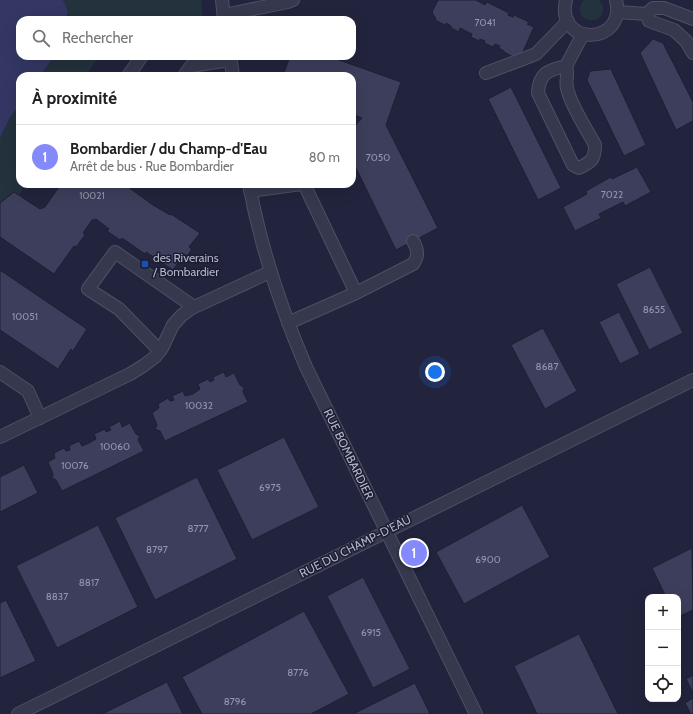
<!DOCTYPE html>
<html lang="fr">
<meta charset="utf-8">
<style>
:root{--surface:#fff;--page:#f2f2f2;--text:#202124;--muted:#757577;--line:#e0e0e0;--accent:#8489fb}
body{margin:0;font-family:Cabin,sans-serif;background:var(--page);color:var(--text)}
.controls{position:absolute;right:12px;bottom:12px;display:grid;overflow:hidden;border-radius:8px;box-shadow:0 4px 16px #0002}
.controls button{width:36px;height:36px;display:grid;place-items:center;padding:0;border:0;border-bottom:1px solid var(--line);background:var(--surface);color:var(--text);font:20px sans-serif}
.you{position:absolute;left:435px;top:372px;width:14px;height:14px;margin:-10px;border:3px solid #fff;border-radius:50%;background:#1a73e8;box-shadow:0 0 0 6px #1a73e833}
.badge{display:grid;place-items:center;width:26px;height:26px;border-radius:50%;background:var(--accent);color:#fff;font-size:13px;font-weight:700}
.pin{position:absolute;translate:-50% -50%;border:2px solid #fff;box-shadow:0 1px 4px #0006}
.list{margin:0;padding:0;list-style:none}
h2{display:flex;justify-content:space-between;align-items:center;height:52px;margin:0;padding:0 16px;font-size:17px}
h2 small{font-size:13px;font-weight:400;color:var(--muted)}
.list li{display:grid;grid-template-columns:26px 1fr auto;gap:12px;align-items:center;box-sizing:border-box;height:64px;padding:0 16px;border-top:1px solid var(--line)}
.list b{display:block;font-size:15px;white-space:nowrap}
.list p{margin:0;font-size:13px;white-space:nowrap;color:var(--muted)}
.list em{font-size:13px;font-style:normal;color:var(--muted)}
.icon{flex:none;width:22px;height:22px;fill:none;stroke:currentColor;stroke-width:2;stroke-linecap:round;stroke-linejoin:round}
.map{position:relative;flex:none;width:693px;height:714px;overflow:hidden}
.search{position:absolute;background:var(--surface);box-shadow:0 4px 16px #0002;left:16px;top:16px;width:340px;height:44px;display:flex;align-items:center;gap:10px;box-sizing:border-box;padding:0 14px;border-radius:12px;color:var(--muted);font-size:15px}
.panel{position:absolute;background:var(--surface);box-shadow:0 4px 16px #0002;left:16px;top:72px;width:340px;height:116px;border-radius:12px}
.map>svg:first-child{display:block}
.green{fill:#24323e}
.water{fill:#343763}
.building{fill:#3c3e5b;stroke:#1d1f34}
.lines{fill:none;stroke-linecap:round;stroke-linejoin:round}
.minor-casing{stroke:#4e5065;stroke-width:14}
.minor{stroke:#36384d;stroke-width:12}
.transit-dot{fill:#1a4fb4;stroke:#1b1d32;stroke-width:1.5}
.labels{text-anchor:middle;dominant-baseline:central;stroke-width:3;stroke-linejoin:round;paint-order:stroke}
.number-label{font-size:10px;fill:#9496ae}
.poi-label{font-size:12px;fill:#b2b3c9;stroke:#1b1d32;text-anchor:start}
.street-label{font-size:12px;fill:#b2b3c9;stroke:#1b1d32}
</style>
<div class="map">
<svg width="693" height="714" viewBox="0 0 693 714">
<rect width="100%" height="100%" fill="#22243d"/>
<path class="green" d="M63 0H201L203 19 65 20 68 11Z
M584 0H599C602 3 604 7 603 11 599 29 569 18 584 0Z
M54 56H99L86 76H40Z
M20 104V184H25L0 231V138L9 119Z"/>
<path class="water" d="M0 0H63L68 11 65 20H20V56H54L40 76H20V104L9 119 0 138Z"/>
<path class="building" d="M438 0H476L485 5 487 2 509 13 508 15 513 17 514 15 529 22 527 24 534 27 522 54 513 57 504 52V51L499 48 500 46 495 44 493 47 484 43 485 41 480 39 479 41 471 37 472 34 460 28 459 32 451 28V26L446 23 445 25 435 20 436 19 432 12Z
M653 39 663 43 693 102V121L676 130 640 53Z
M290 56H328L401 82 386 125 438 228 396 250 352 160V129L362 118 352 114V76H283Z
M611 69 646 145 624 156 587 80 590 71Z
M511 87 561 188 538 200 488 99Z
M637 167 651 192 625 206 623 202 599 214 601 218 575 231 563 207 587 194 586 191 611 177 612 179Z
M61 184H124L153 205 170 215 171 214 200 233 189 247 192 249 187 256 184 254 173 270 146 252 145 254 122 238 120 240 107 231 109 229 96 219 92 220 83 233 85 235 76 247 74 246 54 274 0 237V203L14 192 40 209 45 207Z
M650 267 683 333 649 350 616 284Z
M0 270 87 329 73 351 71 349 58 369 0 330Z
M619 312 640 354 620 364 599 322Z
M543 328 577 391 545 409 511 345Z
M224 372 226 377 234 373 240 385 244 387 243 392 248 402 165 441 160 431 155 429 157 425 152 413 159 408 158 404 168 398 170 401 174 400 172 396 183 391 185 396 193 394 200 389 198 384 208 379 210 382 214 380 213 377Z
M120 421 122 427 130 423 136 434 140 436 138 440 144 451 62 491 56 480 52 478 53 474 48 462 55 458 54 453 64 448 66 451 70 450 69 446 79 441 82 446 89 443 96 439 94 434 105 429 106 432 111 430 109 427Z
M284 437 319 507 252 540 217 470Z
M24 465 38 493 0 512V477Z
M197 477 237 559 155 600 115 518Z
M522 505 550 557 464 604 436 552Z
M98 525 138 607 57 648 16 566Z
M692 548 693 610 678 617V597H666L652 568Z
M363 577 410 669 373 688 327 596Z
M6 600 36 661 0 678V603Z
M304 611 349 694 311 714H202L182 677Z
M579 634 618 714H537L514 666Z
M693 675V693L686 679Z
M167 682 183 714H102Z
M415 683 430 714H353Z
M693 698V714H691L685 703Z"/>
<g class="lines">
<defs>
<path id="minor" d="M222 0 224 20
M566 0C555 47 627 46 616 0
M618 12 647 14
M224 15 288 2 293 0
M693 19 664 8H653L647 14 649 21 674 30 686 41 693 53
M230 56 233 76
M566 66C548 70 539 73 538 93L573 165 579 168C591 162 595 160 595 145 587 130 570 104 567 88 565 80 569 75 566 66L583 34
M486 73 536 54 568 21
M128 76 142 56
M184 76 191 66 230 60
M249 184C261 249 280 306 306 367L476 714
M250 191 302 184
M356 293 413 264C419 256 418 249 413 241
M288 323 356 293 304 184
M160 351 119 309 88 289 115 252 194 307
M0 372 28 391 40 418
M0 437 130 374 143 366 155 357 162 348 173 325 182 315 192 308 270 272
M18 714 693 380"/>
</defs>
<use href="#minor" class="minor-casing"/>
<use href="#minor" class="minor"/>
</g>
<rect class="transit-dot" x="141" y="260" width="8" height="8" rx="2"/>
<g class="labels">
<g class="number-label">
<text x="485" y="22">7041</text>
<text x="378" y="157">7050</text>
<text x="612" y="194">7022</text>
<text x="92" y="195">10021</text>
<text x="654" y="309">8655</text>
<text x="25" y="316">10051</text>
<text x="547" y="366">8687</text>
<text x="199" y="405">10032</text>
<text x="115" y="446">10060</text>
<text x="75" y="465">10076</text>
<text x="270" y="487">6975</text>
<text x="198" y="528">8777</text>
<text x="157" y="549">8797</text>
<text x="488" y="559">6900</text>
<text x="89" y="582">8817</text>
<text x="57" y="596">8837</text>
<text x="371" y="632">6915</text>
<text x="298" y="672">8776</text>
<text x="235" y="701">8796</text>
</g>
<g class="poi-label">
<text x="153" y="257">des Riverains<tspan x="153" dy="14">/ Bombardier</tspan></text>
</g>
<g class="street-label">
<text transform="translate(349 454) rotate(64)">RUE BOMBARDIER</text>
<text transform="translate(355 546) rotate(-27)">RUE DU CHAMP-D'EAU</text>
</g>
</g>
</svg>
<div class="controls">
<button>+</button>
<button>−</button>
<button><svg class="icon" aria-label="locate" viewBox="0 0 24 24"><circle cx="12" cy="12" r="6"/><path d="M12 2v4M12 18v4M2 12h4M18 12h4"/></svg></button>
</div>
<div class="you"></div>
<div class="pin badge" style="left:414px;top:553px">1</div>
<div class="search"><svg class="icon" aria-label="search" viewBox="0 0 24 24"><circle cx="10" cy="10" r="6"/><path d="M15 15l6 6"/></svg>Rechercher</div>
<section class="panel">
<h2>À proximité<small></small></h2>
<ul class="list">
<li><span class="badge">1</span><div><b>Bombardier / du Champ-d'Eau</b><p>Arrêt de bus · Rue Bombardier</p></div><em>80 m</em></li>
</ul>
</section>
</div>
